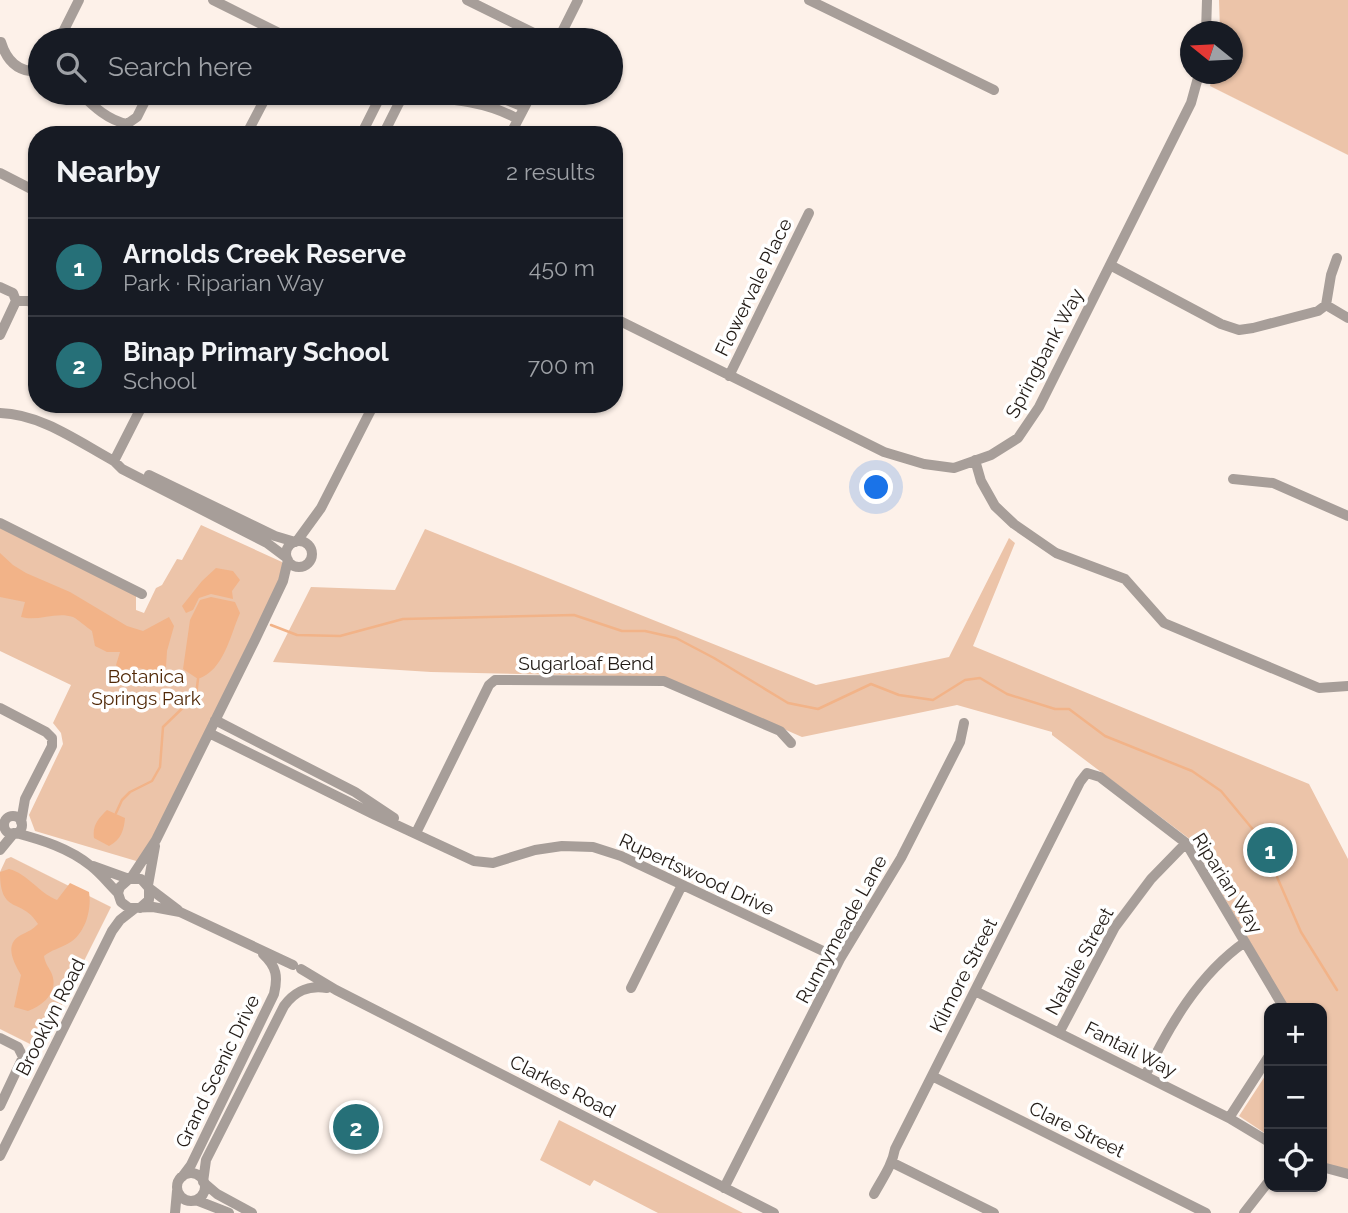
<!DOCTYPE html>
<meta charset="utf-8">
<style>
:root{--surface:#171b24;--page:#242831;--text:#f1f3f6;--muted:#9ea1a6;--line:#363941;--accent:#267078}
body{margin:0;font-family:Raleway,sans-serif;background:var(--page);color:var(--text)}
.controls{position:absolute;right:21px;bottom:21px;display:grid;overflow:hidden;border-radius:14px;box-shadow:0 2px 5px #0004}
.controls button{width:63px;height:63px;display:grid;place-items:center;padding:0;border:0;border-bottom:2px solid var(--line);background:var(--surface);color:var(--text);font:35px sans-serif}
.compass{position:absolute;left:1180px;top:21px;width:63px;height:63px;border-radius:50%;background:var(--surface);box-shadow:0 2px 5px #0004;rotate:288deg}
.you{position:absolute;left:877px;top:488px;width:24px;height:24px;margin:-18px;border:5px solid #fff;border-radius:50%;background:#1a73e8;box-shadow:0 0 0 10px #1a73e833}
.badge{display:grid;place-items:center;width:46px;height:46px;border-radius:50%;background:var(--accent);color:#fff;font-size:23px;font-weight:700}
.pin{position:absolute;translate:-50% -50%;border:4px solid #fff;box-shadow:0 2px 7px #0006}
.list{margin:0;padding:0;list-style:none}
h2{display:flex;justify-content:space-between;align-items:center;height:91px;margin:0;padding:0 28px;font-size:30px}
h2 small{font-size:23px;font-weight:400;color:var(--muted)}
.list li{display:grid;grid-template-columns:46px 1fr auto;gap:21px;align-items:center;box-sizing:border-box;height:98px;padding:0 28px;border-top:2px solid var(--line)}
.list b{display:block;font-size:26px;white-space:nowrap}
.list p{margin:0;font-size:23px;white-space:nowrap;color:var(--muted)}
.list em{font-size:23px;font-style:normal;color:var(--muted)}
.icon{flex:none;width:38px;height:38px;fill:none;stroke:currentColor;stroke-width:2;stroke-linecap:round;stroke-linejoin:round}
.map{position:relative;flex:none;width:1348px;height:1213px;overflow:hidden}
.search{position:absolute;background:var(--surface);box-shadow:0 2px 5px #0004;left:28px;top:28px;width:595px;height:77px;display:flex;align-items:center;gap:18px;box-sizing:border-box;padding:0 24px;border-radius:38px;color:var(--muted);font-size:26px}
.panel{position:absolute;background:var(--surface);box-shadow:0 2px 5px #0004;left:28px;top:126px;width:595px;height:287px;border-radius:28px}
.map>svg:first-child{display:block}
.green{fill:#ecc4a9}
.water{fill:#f2b388}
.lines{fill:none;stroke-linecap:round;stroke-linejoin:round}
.stream{stroke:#f2b388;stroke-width:2.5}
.minor{stroke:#a79e99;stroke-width:10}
.labels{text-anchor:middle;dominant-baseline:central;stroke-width:7;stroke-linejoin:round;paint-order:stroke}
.street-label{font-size:19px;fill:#211a15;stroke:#fff}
.park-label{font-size:19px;fill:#512908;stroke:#fff}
</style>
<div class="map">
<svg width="1348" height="1213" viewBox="0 0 1348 1213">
<rect width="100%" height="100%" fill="#fdf1e9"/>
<path class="green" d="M1219 0H1348V155L1210 86 1213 74H1232V32L1220 31Z
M201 525 282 562 284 575 143 863 35 831 29 815 63 744 61 733 53 723 71 685 0 651V526L136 595V610L144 613 156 588 162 585 177 559 182 560Z
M425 529 816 685 949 657 1009 538 1015 543 973 646 1309 784 1348 859V1170L1322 1164V1008H1288L1191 840 1052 735V732L957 705 802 737 665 677 431 672 273 662 311 587 395 590Z
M11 857 111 907 40 1049 0 1029V872L6 859Z
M1269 1070V1136L1239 1116Z
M559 1120 743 1213H658L594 1180 590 1186 540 1160Z"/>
<path class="water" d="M0 553 13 565 26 573 70 592 127 626 143 631 169 617 174 626 167 651 166 667 156 672 134 667 121 671 116 665 120 652H107L95 646 92 631C86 627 79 620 73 617 56 611 38 622 21 617L25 602 0 597Z
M216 568 233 571 240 580 232 591 233 599 211 594 199 598 193 610 186 613 182 606 202 581Z
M211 597 235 602 240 613C230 636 224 670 198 679L183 669 190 620 200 600Z
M107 810 125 818C124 830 121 840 109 846L94 838C92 825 99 818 107 810Z
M9 869C28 874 39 893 57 900L70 883 89 892C92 910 85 934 69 943 61 948 51 950 44 956 45 963 48 966 51 972 60 991 44 1005 28 1011L14 1007 21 975C13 961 3 943 23 934 29 931 32 930 38 924 22 897 0 916 0 872Z"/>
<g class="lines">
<path class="stream" d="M271 625 297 635 340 636 403 619 574 615 622 631H645L676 638 714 658 788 703 818 709 871 684 899 695 933 700 965 680 980 678 1007 694 1055 709H1069L1105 736 1192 771 1221 791 1260 838 1301 932 1337 990
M116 813 122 800 130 792 152 781 160 767 163 727 196 695 198 679"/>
<path class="minor" d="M213 0 293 40
M467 0 548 40
M809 0 994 90
M1206 32 1207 0
M59 40 79 0
M558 40 578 0
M1 42C7 62 19 73 40 71
M80 93C94 107 108 120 127 124L137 117 149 93
M398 93 405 96C445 99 482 99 518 119
M489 93 524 107
M246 135 268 93
M361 135 382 93
M383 135 399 103 405 96
M510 135 532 93
M0 173 37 192
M1110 265 1221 324 1239 330 1253 328 1318 311 1326 305 1348 318
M0 287 13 293 16 301 0 335
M16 301H28L37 305
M1326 305 1331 275 1337 258
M614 318 884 452 924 464 954 468 991 455 1018 438 1039 407 1191 103 1199 74
M729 376 809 213
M250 404H260
M0 413C41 414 79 442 114 461L122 469 267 543 287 558
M975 460 981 481 995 506 1014 524 1056 553 1125 579 1164 623 1319 688 1348 686
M114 461 143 404
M149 475 275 536 295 542
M1233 479 1273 483 1348 516
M0 523 142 594
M297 541 321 508 374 404
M286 554a13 13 0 1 1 26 0a13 13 0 1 1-26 0Z
M0 708 46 732 52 738V746L25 799 21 822
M215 720 355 792 394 818
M209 733 375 815 474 861 493 863 535 850 562 846 593 847 621 856 840 959
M4 825a9 9 0 1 1 18 0a9 9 0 1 1-18 0Z
M16 833C42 840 69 848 91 866 101 874 109 884 118 893
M416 833 489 685 495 680 664 681 780 731 791 743
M0 850 14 833
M93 866 129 879
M131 878 156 840 255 640 283 581 288 560
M148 885 155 846
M149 888 178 910
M140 908 149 900V888L141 879H129L120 887 118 893 121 902 129 908 153 907 180 912 293 965
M301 969 336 990 774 1213
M631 988 682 885
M975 991 1229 1118 1269 1142
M1059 1033 1115 927 1151 879 1186 843
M0 1038 18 1047 23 1057 0 1106
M932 1076 1206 1213
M1145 1076C1169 1026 1199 974 1245 942
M1229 1118 1269 1056
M0 1156 112 931 120 920 134 909
M893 1163 994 1213
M1322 1167 1348 1174
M177 1187a14 14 0 1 1 28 0a14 14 0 1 1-28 0Z
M182 1177 191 1165 274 994C278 977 277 967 263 954
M724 1188 840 959 901 858 960 742 964 723
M874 1194C882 1179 892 1166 895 1149L1080 782 1087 773 1100 777 1186 843 1284 1008
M196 1200 229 1213
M175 1213 177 1191
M252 1213 217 1194 203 1182 206 1160 284 1006C295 991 308 985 327 988
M1244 1213 1269 1181"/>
</g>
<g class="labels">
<g class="street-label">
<text transform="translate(753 287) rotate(-64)">Flowervale Place</text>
<text transform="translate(1044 353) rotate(-62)">Springbank Way</text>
<text x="586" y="663">Sugarloaf Bend</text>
<text transform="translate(697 874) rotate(25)">Rupertswood Drive</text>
<text transform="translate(1228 883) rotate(58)">Riparian Way</text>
<text transform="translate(841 929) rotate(-61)">Runnymeade Lane</text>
<text transform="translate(1079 961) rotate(-61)">Natalie Street</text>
<text transform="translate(963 975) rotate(-63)">Kilmore Street</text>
<text transform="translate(50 1017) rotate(-63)">Brooklyn Road</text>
<text transform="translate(1131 1049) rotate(27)">Fantail Way</text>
<text transform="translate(217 1071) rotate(-64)">Grand Scenic Drive</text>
<text transform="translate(563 1086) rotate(27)">Clarkes Road</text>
<text transform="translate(1077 1129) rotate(26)">Clare Street</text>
</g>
<g class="park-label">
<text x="146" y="676">Botanica<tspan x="146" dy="22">Springs Park</tspan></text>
</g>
</g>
</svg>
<div class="controls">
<button>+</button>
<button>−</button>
<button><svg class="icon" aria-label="locate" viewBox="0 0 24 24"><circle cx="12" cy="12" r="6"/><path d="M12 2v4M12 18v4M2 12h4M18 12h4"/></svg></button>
</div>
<svg class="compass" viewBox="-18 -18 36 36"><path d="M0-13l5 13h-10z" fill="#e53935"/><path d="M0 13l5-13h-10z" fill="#9ea1a6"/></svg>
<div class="you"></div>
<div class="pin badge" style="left:1270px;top:850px">1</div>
<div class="pin badge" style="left:356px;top:1127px">2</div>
<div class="search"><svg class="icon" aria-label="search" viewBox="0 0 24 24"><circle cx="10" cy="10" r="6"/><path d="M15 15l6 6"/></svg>Search here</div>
<section class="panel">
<h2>Nearby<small>2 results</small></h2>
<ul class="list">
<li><span class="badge">1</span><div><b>Arnolds Creek Reserve</b><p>Park · Riparian Way</p></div><em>450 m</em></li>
<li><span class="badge">2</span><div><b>Binap Primary School</b><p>School</p></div><em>700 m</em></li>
</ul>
</section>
</div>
